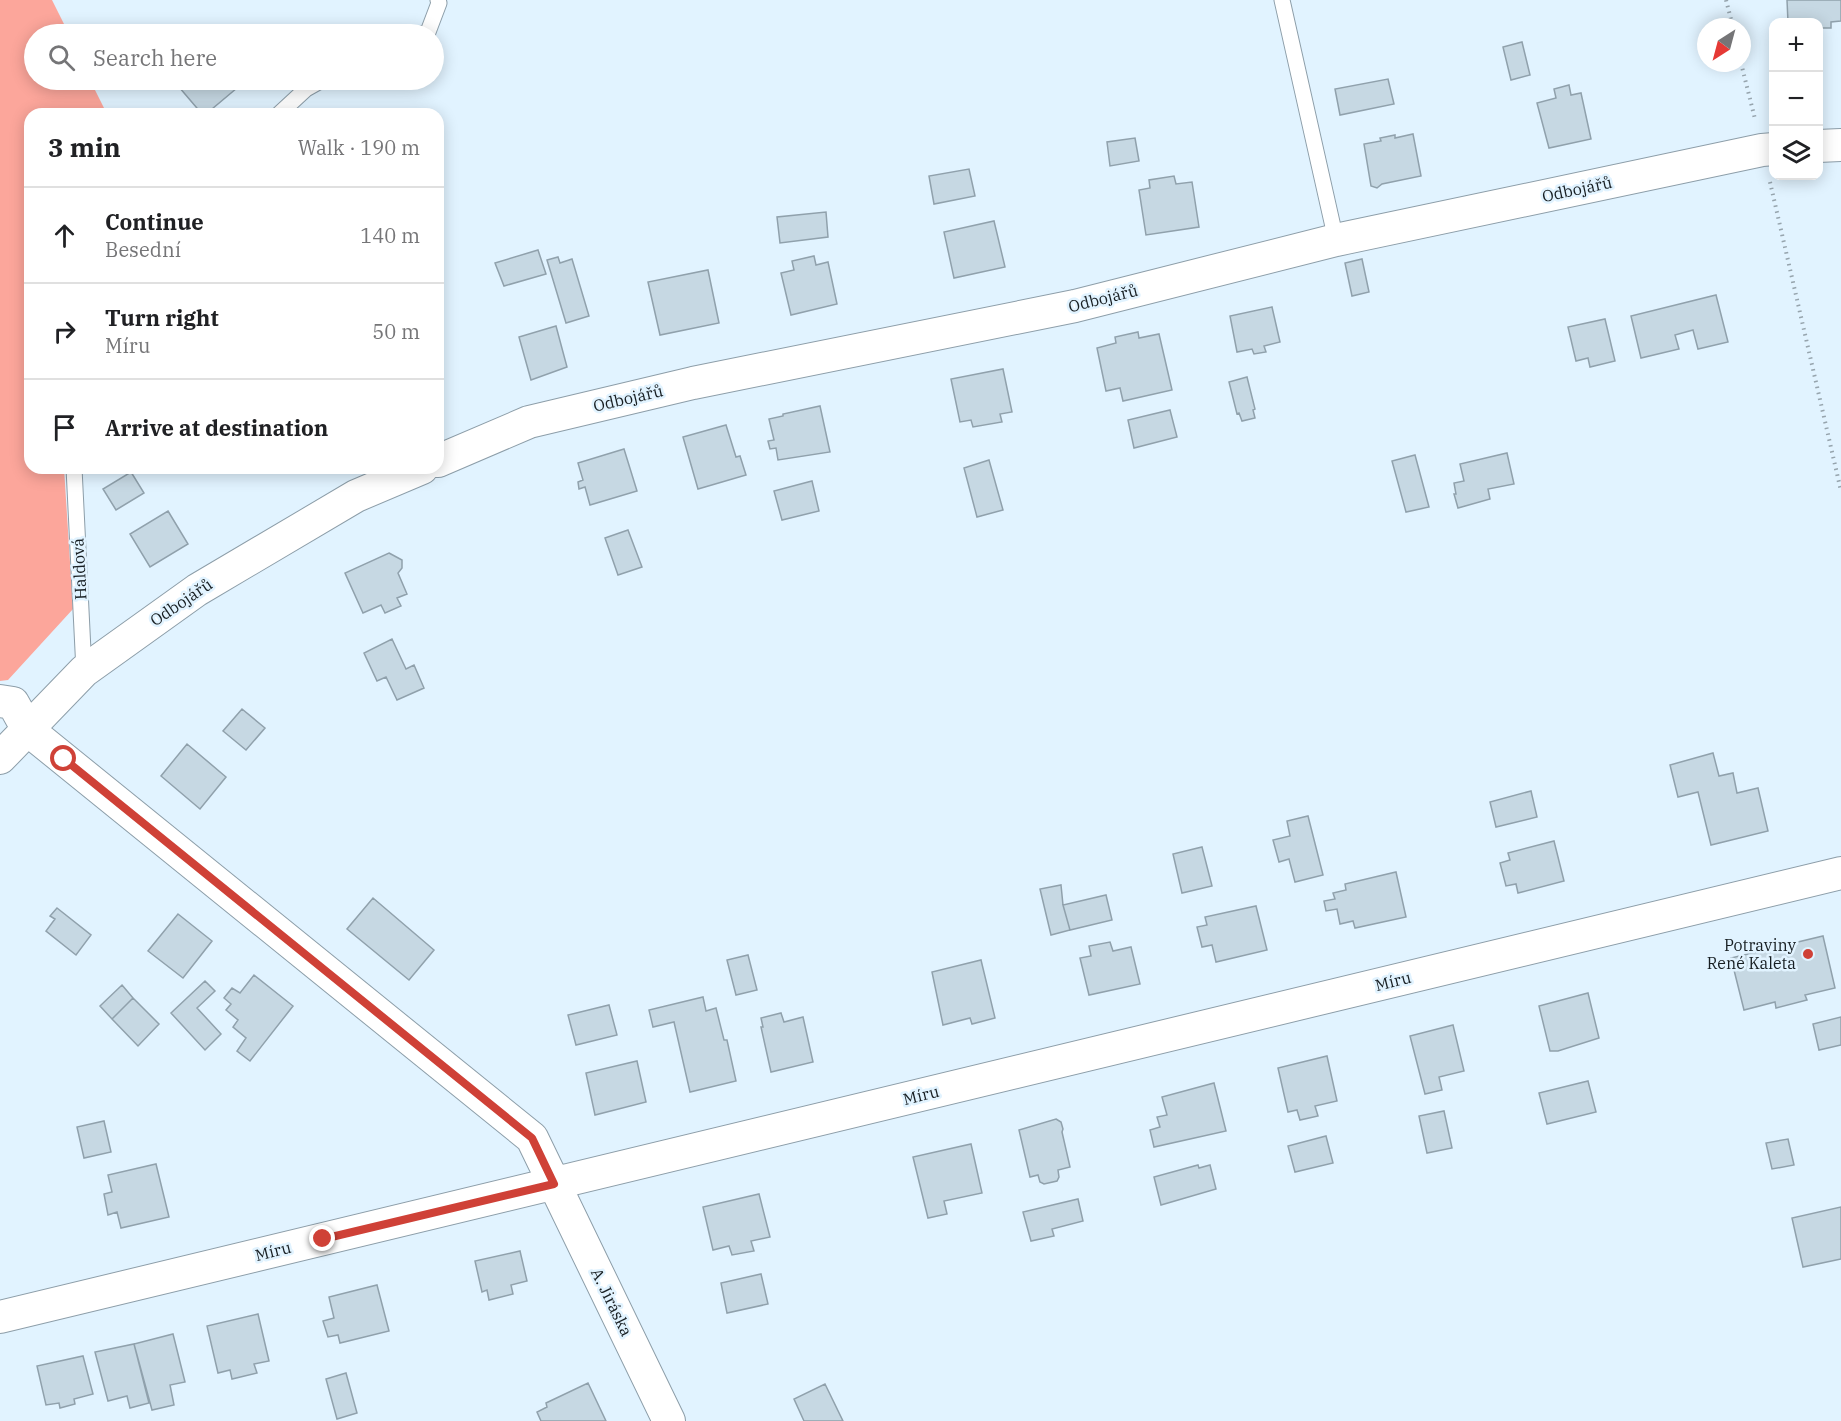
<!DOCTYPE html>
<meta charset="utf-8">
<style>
:root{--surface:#fff;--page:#f2f2f2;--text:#202124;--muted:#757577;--line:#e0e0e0}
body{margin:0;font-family:"IBM Plex Serif",serif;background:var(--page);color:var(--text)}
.controls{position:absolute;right:18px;top:18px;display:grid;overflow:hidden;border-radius:12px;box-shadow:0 3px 15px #0003}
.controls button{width:54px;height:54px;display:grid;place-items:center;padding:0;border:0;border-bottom:2px solid var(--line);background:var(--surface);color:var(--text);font:30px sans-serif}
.compass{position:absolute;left:1697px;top:18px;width:54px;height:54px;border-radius:50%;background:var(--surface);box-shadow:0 3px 15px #0003;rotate:216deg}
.stop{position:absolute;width:18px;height:18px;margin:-14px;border:4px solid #cf4137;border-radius:50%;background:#fff}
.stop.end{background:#cf4137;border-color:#fff;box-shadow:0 2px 6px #0008}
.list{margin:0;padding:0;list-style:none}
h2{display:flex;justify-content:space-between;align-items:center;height:78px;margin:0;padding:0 24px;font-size:26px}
h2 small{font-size:20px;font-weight:400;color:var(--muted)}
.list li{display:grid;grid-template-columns:39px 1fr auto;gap:18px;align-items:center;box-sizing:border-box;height:96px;padding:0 24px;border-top:2px solid var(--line)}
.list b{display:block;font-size:22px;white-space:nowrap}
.list p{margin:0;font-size:20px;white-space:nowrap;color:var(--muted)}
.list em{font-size:20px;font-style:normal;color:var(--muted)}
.icon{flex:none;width:33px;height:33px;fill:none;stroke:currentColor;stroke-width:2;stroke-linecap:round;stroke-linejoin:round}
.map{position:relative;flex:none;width:1841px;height:1421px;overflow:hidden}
.search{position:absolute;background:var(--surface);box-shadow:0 3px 15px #0003;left:24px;top:24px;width:420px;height:66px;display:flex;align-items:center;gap:15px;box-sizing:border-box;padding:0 21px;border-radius:33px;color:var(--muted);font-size:22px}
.panel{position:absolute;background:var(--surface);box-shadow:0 3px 15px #0003;left:24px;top:108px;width:420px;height:366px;border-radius:18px}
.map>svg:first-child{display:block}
.forest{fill:#fca69b}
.building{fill:#c6d8e3;stroke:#90a1ac;stroke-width:1.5}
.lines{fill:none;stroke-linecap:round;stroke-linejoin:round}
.lane-casing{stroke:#8d9ea9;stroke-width:17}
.street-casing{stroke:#8d9ea9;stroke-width:34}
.path{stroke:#96a4ad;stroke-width:4;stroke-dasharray:1.5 4.5;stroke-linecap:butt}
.lane{stroke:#fff;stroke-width:15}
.street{stroke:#fff;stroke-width:32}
.route{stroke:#cf4137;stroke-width:8}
.poi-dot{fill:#cf4137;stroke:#e1f3ff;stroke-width:2}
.labels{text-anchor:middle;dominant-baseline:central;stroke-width:5;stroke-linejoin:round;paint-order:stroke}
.street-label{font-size:16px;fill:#171e22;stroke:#e1f3ff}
.poi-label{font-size:16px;fill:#171e22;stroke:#e1f3ff;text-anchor:end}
</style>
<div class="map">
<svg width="1841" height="1421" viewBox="0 0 1841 1421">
<rect width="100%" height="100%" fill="#e1f3ff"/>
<path class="forest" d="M0 0H52L69 34H34V80H90L107 114H30V468H64L73 609 8 680 0 681Z"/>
<path class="building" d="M1787 0H1841V21L1831 22V28H1818L1817 22H1788Z
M1522 42 1530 75 1511 80 1503 47Z
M1388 79 1394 104 1340 115 1335 89Z
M173 80H230L237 88 206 114H202Z
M1569 85 1571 95 1581 93 1591 139 1549 148 1537 103 1556 98 1554 89Z
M1413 134 1421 176 1382 184 1377 188 1371 186 1364 144 1381 141 1380 138 1395 135V138Z
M1135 138 1139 161 1110 166 1107 142Z
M969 169 975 196 934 204 929 176Z
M1174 176 1176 184 1192 182 1199 227 1146 235 1139 190 1150 188 1149 180Z
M826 212 828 237 780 243 777 217Z
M994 221 1005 267 954 278 944 232Z
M538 250 546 274 504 286 495 263Z
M814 256 816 265 828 262 837 304 791 315 781 273 794 270 792 261Z
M558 257 560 263 572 259 589 316 566 323 547 260Z
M1362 259 1369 292 1352 296 1345 263Z
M708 270 719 323 660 335 648 282Z
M1716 295 1728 342 1698 349 1693 330 1675 335 1679 349 1641 358 1631 316Z
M1272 307 1280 342 1264 346 1266 352 1254 354 1252 349 1237 352 1230 316Z
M1605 319 1615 361 1590 367 1588 358 1576 361 1568 327Z
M556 326 567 367 531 380 519 337Z
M1138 332 1139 338 1159 334 1172 390 1123 401 1120 388 1106 391 1097 348 1116 343 1115 337Z
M1003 369 1012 412 1000 414 1002 422 973 427 971 420 960 422 951 379Z
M1247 377 1255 409 1253 410 1255 418 1242 421 1239 413 1237 414 1229 382Z
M820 406 830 452 778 460 776 448 770 449 768 441 774 440 769 419 783 416V414Z
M1170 410 1177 437 1134 448 1128 420Z
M726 425 736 457 740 456 746 475 698 489 683 437Z
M624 449 637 491 590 505 585 487 579 489 578 482 583 480 578 463Z
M1507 453 1514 484 1488 489 1490 499 1458 508 1454 494H1456L1454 483 1464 481 1460 464Z
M1415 455 1429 507 1406 512 1392 461Z
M989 460 1003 510 977 517 964 468Z
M131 472 144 493 116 510 103 489Z
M812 481 819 511 782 520 774 491Z
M168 511 188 544 150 567 130 534Z
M628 530 642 567 618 575 605 538Z
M389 553 402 560V568L398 573 407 594 397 598 401 606 385 613 381 605 363 613 345 573Z
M392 639 406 669 414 665 424 688 397 700 386 677 377 681 364 653Z
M242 709 265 728 246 750 223 731Z
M187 744 226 777 200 809 161 776Z
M1713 753 1719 776 1733 773 1737 793 1758 788 1768 831 1711 845 1698 792 1678 797 1670 765Z
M1531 791 1537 817 1496 827 1490 802Z
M1308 816 1323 875 1295 882 1289 859 1279 862 1273 840 1290 836 1287 821Z
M1554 841 1564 881 1518 893 1516 884 1506 886 1500 863 1510 860 1508 853Z
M1202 847 1212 886 1182 893 1173 854Z
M1396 872 1406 917 1355 928 1353 921 1340 924 1337 909 1326 911 1324 901 1335 899 1333 893 1346 890 1345 884Z
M1061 885 1063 905 1070 930 1051 935 1040 889Z
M1106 895 1112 920 1070 930 1063 905Z
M373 898 434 950 409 980 347 929Z
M1256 906 1267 950 1216 962 1212 945 1202 947 1197 927 1207 925 1205 917Z
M57 908 91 935 76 955 46 931 55 919 50 916Z
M178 914 212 941 183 978 148 951Z
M1823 936 1835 988 1805 995 1807 1000 1776 1008 1775 1002 1744 1010 1731 958Z
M1110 942 1113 951 1131 947 1140 984 1089 995 1080 958 1091 956 1089 946Z
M748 955 757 990 736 995 727 960Z
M981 960 995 1018 972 1024 970 1018 943 1025 932 972Z
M254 975 293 1006 250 1061 237 1051 246 1038 233 1027 238 1020 226 1010 231 1004 224 998 232 988 240 993Z
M205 981 215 991 197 1008 221 1034 205 1050 171 1013Z
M122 985 133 998 112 1019 100 1006Z
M1588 993 1599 1038 1558 1051H1550L1539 1006Z
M703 997 706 1011 716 1008 724 1040H727L736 1081 690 1092 674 1022 653 1027 649 1010Z
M133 998 159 1024 138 1046 112 1019Z
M609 1005 617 1035 576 1045 568 1015Z
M781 1013 784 1022 803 1017 813 1062 771 1072 761 1027H763L761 1018Z
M1841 1017V1045L1819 1050 1813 1024Z
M1453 1025 1464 1071 1439 1077 1442 1090 1425 1094 1410 1036Z
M1327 1056 1337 1101 1315 1106 1318 1116 1300 1120 1297 1110 1288 1112 1278 1068Z
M637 1061 646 1102 595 1115 586 1073Z
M1588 1081 1596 1112 1547 1124 1539 1093Z
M1214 1083 1226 1131 1154 1147 1150 1130 1160 1127 1157 1117 1167 1115 1162 1097Z
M1444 1111 1452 1148 1427 1153 1419 1116Z
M1056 1119 1061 1122 1063 1129 1062 1132 1070 1167 1058 1170 1059 1177 1057 1181 1044 1184 1040 1182 1038 1175 1030 1177 1019 1130Z
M104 1121 111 1152 84 1158 77 1127Z
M1326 1136 1333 1163 1295 1172 1288 1146Z
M1788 1139 1794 1165 1772 1169 1766 1143Z
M971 1144 982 1193 944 1201 947 1214 928 1218 913 1157Z
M156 1164 169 1217 121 1228 117 1212 108 1215 104 1194 112 1192 108 1175Z
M1198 1165 1199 1168 1210 1165 1216 1189 1161 1205 1154 1177Z
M759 1194 770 1237 751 1241 754 1251 732 1255 729 1246 713 1250 703 1207Z
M1078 1199 1083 1221 1052 1229 1054 1236 1031 1241 1023 1212Z
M1841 1207V1259L1803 1267 1792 1218Z
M520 1251 527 1281 511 1285 513 1294 489 1300 487 1290 482 1292 475 1261Z
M761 1274 768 1304 727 1313 721 1283Z
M377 1285 389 1331 340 1343 338 1335 328 1337 323 1321 334 1318 329 1297Z
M258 1314 269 1361 254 1364 257 1373 232 1379 230 1370 218 1373 207 1326Z
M173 1334 185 1382 170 1385 174 1405 152 1410 134 1344Z
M134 1344 149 1403 130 1408 127 1396 108 1401 95 1352Z
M83 1356 93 1394 74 1399 75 1404 60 1408 59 1403 46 1405 37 1366Z
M346 1373 357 1413 337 1419 326 1379Z
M588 1383 606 1421H541L537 1412 547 1407 546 1403Z
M825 1384 843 1421H804L794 1399Z"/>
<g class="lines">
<defs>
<path id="lane" d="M1282 0 1336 240
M422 34 428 32 439 3 438 0
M279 114 306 89 322 80
M74 468 84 671"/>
<path id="street" d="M1818 146 1841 145
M438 461 529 422 693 383 1075 306 1336 240 1762 150 1774 149
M0 701 13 703 28 730 532 1138 669 1421
M0 758 84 671 197 590 356 496 422 468
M0 1317 1841 873"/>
</defs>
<use href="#lane" class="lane-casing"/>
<use href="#street" class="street-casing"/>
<path class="path" d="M1726 0 1733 27
M1741 63 1755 119
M1770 182 1841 491"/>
<use href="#lane" class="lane"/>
<use href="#street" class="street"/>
</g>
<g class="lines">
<path class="route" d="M64 759 532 1138 554 1184 323 1239"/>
</g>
<circle class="poi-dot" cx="1808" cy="954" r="6"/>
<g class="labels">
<g class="street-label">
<text transform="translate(1577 189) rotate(-12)">Odbojářů</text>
<text transform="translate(1103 298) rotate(-14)">Odbojářů</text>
<text transform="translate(628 398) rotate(-13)">Odbojářů</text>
<text transform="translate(79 569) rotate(-93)">Haldová</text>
<text transform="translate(181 602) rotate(-34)">Odbojářů</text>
<text transform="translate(1393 981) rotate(-14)">Míru</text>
<text transform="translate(921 1095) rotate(-14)">Míru</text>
<text transform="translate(273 1251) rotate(-14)">Míru</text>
<text transform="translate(612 1302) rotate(64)">A. Jiráska</text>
</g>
<g class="poi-label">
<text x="1796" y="945">Potraviny<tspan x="1796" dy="18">René Kaleta</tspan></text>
</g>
</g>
</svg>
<div class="controls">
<button>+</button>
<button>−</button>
<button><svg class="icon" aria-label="layers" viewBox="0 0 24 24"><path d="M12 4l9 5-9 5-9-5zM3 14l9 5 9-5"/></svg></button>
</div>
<svg class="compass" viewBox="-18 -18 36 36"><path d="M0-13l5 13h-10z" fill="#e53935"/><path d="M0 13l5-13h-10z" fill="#757577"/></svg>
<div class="stop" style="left:64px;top:759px"></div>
<div class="stop end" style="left:323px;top:1239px"></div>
<div class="search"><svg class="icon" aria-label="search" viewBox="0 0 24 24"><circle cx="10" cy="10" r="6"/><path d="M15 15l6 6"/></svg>Search here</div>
<section class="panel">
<h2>3 min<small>Walk · 190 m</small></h2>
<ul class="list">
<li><svg class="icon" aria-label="ahead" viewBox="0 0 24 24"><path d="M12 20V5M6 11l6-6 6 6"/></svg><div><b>Continue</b><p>Besední</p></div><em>140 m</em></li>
<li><svg class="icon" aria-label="right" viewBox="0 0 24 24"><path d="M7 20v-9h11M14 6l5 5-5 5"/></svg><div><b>Turn right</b><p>Míru</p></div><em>50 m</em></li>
<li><svg class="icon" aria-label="arrive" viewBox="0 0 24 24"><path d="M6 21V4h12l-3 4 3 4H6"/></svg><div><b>Arrive at destination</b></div></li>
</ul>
</section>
</div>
